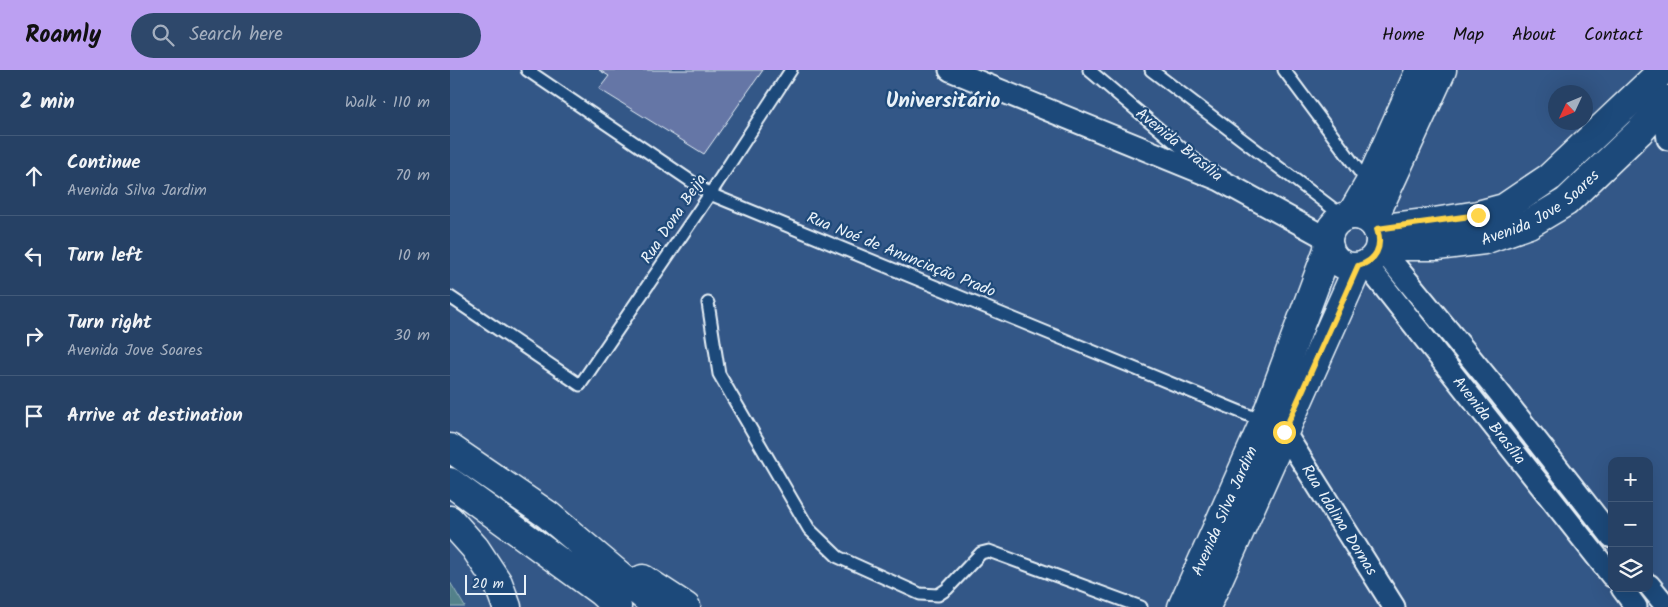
<!DOCTYPE html>
<meta charset="utf-8">
<style>
:root{--surface:#264165;--page:#2e486b;--text:#f1f3f6;--muted:#a4afbf;--line:#425a79;--accent:#bca0f2}
body{margin:0;font-family:Kalam,sans-serif;background:var(--page);color:var(--text)}
.controls{position:absolute;right:15px;bottom:15px;display:grid;overflow:hidden;border-radius:10px;box-shadow:0 5px 20px #0002}
.controls button{width:45px;height:45px;display:grid;place-items:center;padding:0;border:0;border-bottom:1px solid var(--line);background:var(--surface);color:var(--text);font:25px sans-serif}
.compass{position:absolute;left:1098px;top:15px;width:45px;height:45px;border-radius:50%;background:var(--surface);box-shadow:0 5px 20px #0002;rotate:226deg}
.scale{position:absolute;left:15px;bottom:12px;width:61px;box-sizing:border-box;padding-left:5px;border:2px solid #e8f1f8;border-top:0;font-size:14px;line-height:18px;white-space:nowrap;color:#e8f1f8;-webkit-text-stroke:4px #1f4a7a;paint-order:stroke}
.stop{position:absolute;width:15px;height:15px;margin:-11px;border:4px solid #ffd54a;border-radius:50%;background:#fff}
.stop.end{background:#ffd54a;border-color:#fff;box-shadow:0 1px 5px #0008}
.list{margin:0;padding:0;list-style:none}
h2{display:flex;justify-content:space-between;align-items:center;height:65px;margin:0;padding:0 20px;font-size:21px}
h2 small{font-size:16px;font-weight:400;color:var(--muted)}
.list li{display:grid;grid-template-columns:32px 1fr auto;gap:15px;align-items:center;box-sizing:border-box;height:80px;padding:0 20px;border-top:1px solid var(--line)}
.list b{display:block;font-size:19px;white-space:nowrap}
.list p{margin:0;font-size:16px;white-space:nowrap;color:var(--muted)}
.list em{font-size:16px;font-style:normal;color:var(--muted)}
.icon{flex:none;width:28px;height:28px;fill:none;stroke:currentColor;stroke-width:2;stroke-linecap:round;stroke-linejoin:round}
.map{position:relative;flex:none;width:1218px;height:537px;overflow:hidden}
header{display:flex;align-items:center;gap:30px;box-sizing:border-box;height:70px;padding:0 25px;background:var(--accent);color:#111}
header strong{font-size:24px}
nav{display:flex;gap:28px;margin-inline-start:auto;font-size:18px}
.search{width:350px;height:45px;background:var(--page);display:flex;align-items:center;gap:12px;box-sizing:border-box;padding:0 18px;border-radius:28px;color:var(--muted);font-size:19px}
main{display:flex}
aside{flex:1;background:var(--surface)}
.map>svg:first-child{display:block}
.green{fill:#52818a;stroke:#9db9c1}
.building{fill:#6576a6;stroke:#e8f1f8}
.lines{fill:none;stroke-linecap:round;stroke-linejoin:round}
.service-casing{stroke:#e8f1f8;stroke-width:15}
.minor-casing{stroke:#e8f1f8;stroke-width:25}
.tertiary-casing{stroke:#e8f1f8;stroke-width:31}
.secondary-casing{stroke:#e8f1f8;stroke-width:31}
.trunk-casing{stroke:#e8f1f8;stroke-width:31}
.service{stroke:#1f4a7a;stroke-width:11}
.minor{stroke:#1f4a7a;stroke-width:21}
.tertiary{stroke:#1f4a7a;stroke-width:28}
.secondary{stroke:#1f4a7a;stroke-width:28}
.trunk{stroke:#1f4a7a;stroke-width:28}
.route{stroke:#ffd54a;stroke-width:6}
.labels{text-anchor:middle;dominant-baseline:central;stroke-width:4.5;stroke-linejoin:round;paint-order:stroke}
.street-label{font-size:16px;fill:#e8f1f8;stroke:#1f4a7a}
.district-label{font-size:21px;font-weight:bold;fill:#e8f1f8;stroke:#1f4a7a}
</style>
<header>
<strong>Roamly</strong>
<div class="search"><svg class="icon" aria-label="search" viewBox="0 0 24 24"><circle cx="10" cy="10" r="6"/><path d="M15 15l6 6"/></svg>Search here</div>
<nav><a>Home</a><a>Map</a><a>About</a><a>Contact</a></nav>
</header>
<main>
<aside>
<h2>2 min<small>Walk · 110 m</small></h2>
<ul class="list">
<li><svg class="icon" aria-label="ahead" viewBox="0 0 24 24"><path d="M12 20V5M6 11l6-6 6 6"/></svg><div><b>Continue</b><p>Avenida Silva Jardim</p></div><em>70 m</em></li>
<li><svg class="icon" aria-label="left" viewBox="0 0 24 24"><path d="M17 20v-9H6M10 6l-5 5 5 5"/></svg><div><b>Turn left</b></div><em>10 m</em></li>
<li><svg class="icon" aria-label="right" viewBox="0 0 24 24"><path d="M7 20v-9h11M14 6l5 5-5 5"/></svg><div><b>Turn right</b><p>Avenida Jove Soares</p></div><em>30 m</em></li>
<li><svg class="icon" aria-label="arrive" viewBox="0 0 24 24"><path d="M6 21V4h12l-3 4 3 4H6"/></svg><div><b>Arrive at destination</b></div></li>
</ul>
</aside>
<div class="map">
<svg width="1218" height="537" viewBox="0 0 1218 537">
<rect width="100%" height="100%" fill="#335787"/>
<filter id="ink" filterUnits="userSpaceOnUse"><feTurbulence type="fractalNoise" baseFrequency=".02" numOctaves="2"/><feDisplacementMap in="SourceGraphic" scale="10" xChannelSelector="R" yChannelSelector="G"/><feConvolveMatrix kernelMatrix="1 2 1 2 8 2 1 2 1" color-interpolation-filters="sRGB"/></filter>
<g filter="url(#ink)">
<path class="green" d="M0 512 15 537H0Z"/>
<path class="building" d="M149 0H313L254 84 149 19 159 6Z"/>
<g class="lines">
<defs>
<path id="service" d="M77 0 260 124 815 352
M639 0 754 97
M701 0 894 147
M834 0 918 113
M0 227 130 315 260 124 341 0
M258 233 269 304 359 459 388 487 470 524 488 525 497 519 531 483 539 481 691 537"/>
<g id="minor">
<path d="M500 0 770 110 878 169"/>
<path d="M1212 25 1218 69"/>
<path d="M929 176 1047 320 1162 467"/>
<path id="s1" d="M916 194 1162 506"/>
<path id="s2" d="M834 362 944 537"/>
<path d="M1199 515 1217 537"/>
<path d="M1172 518 1186 537"/>
</g>
<path id="tertiary" d="M901 145 919 114 970 0
M922 152 992 0"/>
<g id="secondary">
<circle cx="904" cy="171" r="26"/>
<path d="M927 159 984 152 1028 145 1054 138 1100 107 1213 0"/>
<path id="s3" d="M930 173 944 176H987L1034 170 1079 154 1116 132 1189 62 1218 30"/>
<path id="s4" d="M732 537 814 352 879 177"/>
<path d="M756 537 908 197"/>
</g>
<path id="trunk" d="M0 378 98 445 207 537
M0 412 151 522 167 537
M0 450 25 478 48 513 57 537
M193 509 236 537"/>
</defs>
<use href="#service" class="service-casing"/>
<use href="#minor" class="minor-casing"/>
<use href="#tertiary" class="tertiary-casing"/>
<use href="#secondary" class="secondary-casing"/>
<use href="#trunk" class="trunk-casing"/>
<use href="#service" class="service"/>
<use href="#minor" class="minor"/>
<use href="#tertiary" class="tertiary"/>
<use href="#secondary" class="secondary"/>
<use href="#trunk" class="trunk"/>
</g>
</g>
<g class="lines" filter="url(#ink)">
<path class="route" d="M834 362 908 196C926 191 933 177 927 159L1028 145"/>
</g>
<g class="labels">
<g class="street-label">
<text transform="translate(729 75) rotate(39)">Avenida Brasília</text>
<text stroke="none"><textPath href="#s3" startOffset="170">Avenida Jove Soares</textPath></text>
<text transform="translate(224 149) rotate(-56)">Rua Dona Beija</text>
<text transform="translate(451 185) rotate(22)">Rua Noé de Anunciação Prado</text>
<text stroke="none"><textPath href="#s1" startOffset="199">Avenida Brasília</textPath></text>
<text stroke="none"><textPath href="#s4" startOffset="105">Avenida Silva Jardim</textPath></text>
<text stroke="none"><textPath href="#s2" startOffset="104">Rua Idalina Dornas</textPath></text>
</g>
<g class="district-label">
<text x="493" y="31">Universitário</text>
</g>
</g>
</svg>
<div class="controls">
<button>+</button>
<button>−</button>
<button><svg class="icon" aria-label="layers" viewBox="0 0 24 24"><path d="M12 4l9 5-9 5-9-5zM3 14l9 5 9-5"/></svg></button>
</div>
<svg class="compass" viewBox="-18 -18 36 36"><path d="M0-13l5 13h-10z" fill="#e53935"/><path d="M0 13l5-13h-10z" fill="#a4afbf"/></svg>
<div class="scale">20 m</div>
<div class="stop" style="left:834px;top:362px"></div>
<div class="stop end" style="left:1028px;top:145px"></div>
</div>
</main>
